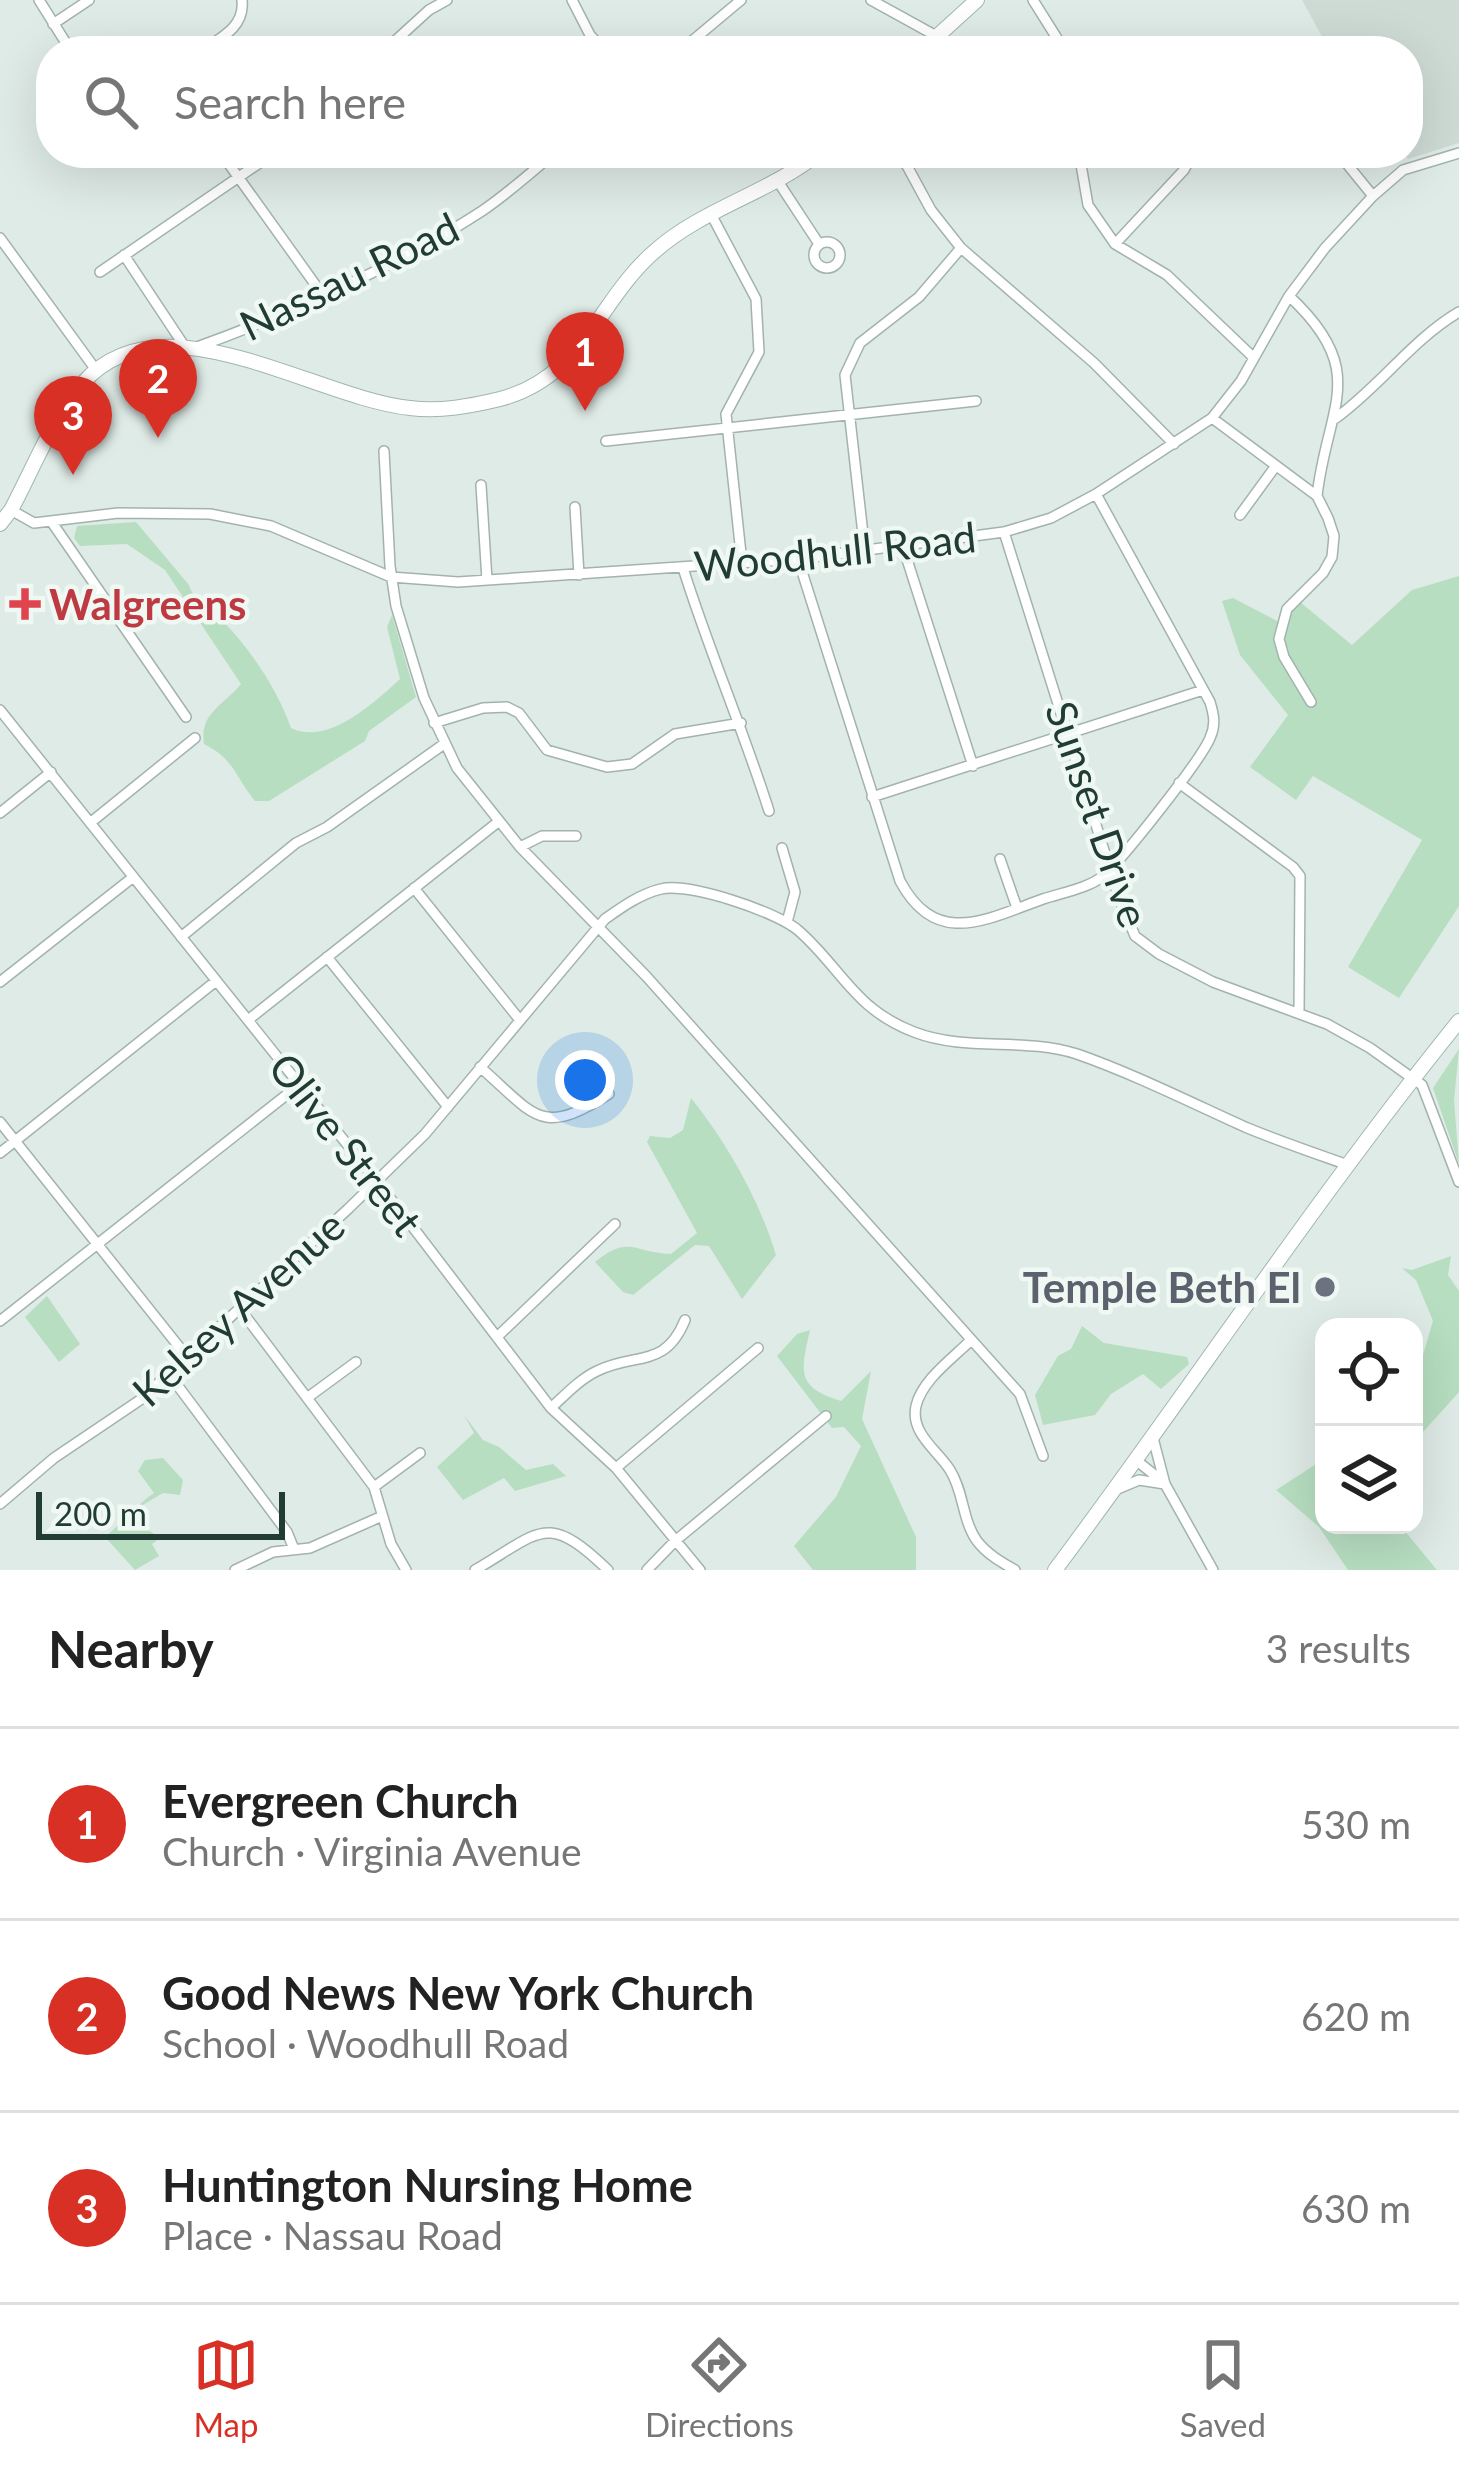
<!DOCTYPE html>
<meta charset="utf-8">
<style>
:root{--surface:#fff;--page:#f6f6f6;--text:#222;--muted:#767676;--line:#e0e0e0;--accent:#d93025}
body{margin:0;font-family:Lato,sans-serif;background:var(--page);color:var(--text)}
.controls{position:absolute;right:36px;bottom:36px;display:grid;overflow:hidden;border-radius:24px;box-shadow:0 12px 48px #0002}
.controls button{width:108px;height:108px;display:grid;place-items:center;padding:0;border:0;border-bottom:3px solid var(--line);background:var(--surface);color:var(--text);font:60px sans-serif}
.scale{position:absolute;left:36px;bottom:30px;width:249px;box-sizing:border-box;padding-left:12px;border:6px solid #203c34;border-top:0;font-size:33px;line-height:42px;white-space:nowrap;color:#203c34;-webkit-text-stroke:9px #f0f8f4;paint-order:stroke}
.you{position:absolute;left:585px;top:1080px;width:42px;height:42px;margin:-30px;border:9px solid #fff;border-radius:50%;background:#1a73e8;box-shadow:0 0 0 18px #1a73e833}
.badge{display:grid;place-items:center;width:78px;height:78px;border-radius:50%;background:var(--accent);color:#fff;font-size:39px;font-weight:700}
.pin{position:absolute;translate:-50% -99px;filter:drop-shadow(0 3px 6px #0008)}
.pin::after{content:'';position:absolute;top:63px;width:42px;height:36px;background:inherit;clip-path:polygon(0 0,100% 0,50% 100%)}
.list{margin:0;padding:0;list-style:none}
h2{display:flex;justify-content:space-between;align-items:center;height:156px;margin:0;padding:0 48px;font-size:51px}
h2 small{font-size:39px;font-weight:400;color:var(--muted)}
.list li{display:grid;grid-template-columns:78px 1fr auto;gap:36px;align-items:center;box-sizing:border-box;height:192px;padding:0 48px;border-top:3px solid var(--line)}
.list b{display:block;font-size:45px;white-space:nowrap}
.list p{margin:0;font-size:39px;white-space:nowrap;color:var(--muted)}
.list em{font-size:39px;font-style:normal;color:var(--muted)}
.icon{flex:none;width:66px;height:66px;fill:none;stroke:currentColor;stroke-width:2;stroke-linecap:round;stroke-linejoin:round}
.map{position:relative;flex:none;width:1459px;height:1570px;overflow:hidden}
.search{position:absolute;background:var(--surface);box-shadow:0 12px 48px #0002;left:36px;right:36px;top:36px;height:132px;display:flex;align-items:center;gap:30px;box-sizing:border-box;padding:0 42px;border-radius:48px;color:var(--muted);font-size:45px}
.sheet{height:732px;background:var(--surface)}
nav{display:flex;justify-content:space-around;align-items:center;box-sizing:border-box;height:168px;border-top:3px solid var(--line);background:var(--surface);font-size:33px;color:var(--muted)}
nav a{display:grid;justify-items:center;gap:6px}
nav .on{color:var(--accent)}
.map>svg:first-child{display:block}
.built{fill:#cedbd5}
.green{fill:#b7dec1}
.lines{fill:none;stroke-linecap:round;stroke-linejoin:round}
.street-casing{stroke:#a2b3ad;stroke-width:12}
.secondary-casing{stroke:#9eb7ae;stroke-width:16}
.street{stroke:#fff;stroke-width:9}
.secondary{stroke:#fff;stroke-width:14}
.health-dot{fill:#e0444e;stroke:#f0f8f4;stroke-width:4.5}
.worship-dot{fill:#6b7280;stroke:#f0f8f4;stroke-width:4.5}
.labels{text-anchor:middle;dominant-baseline:central;stroke-width:9;stroke-linejoin:round;paint-order:stroke}
.street-label{font-size:42px;fill:#203c34;stroke:#f0f8f4}
.health-label{font-size:42px;font-weight:bold;fill:#be3a42;stroke:#f0f8f4;text-anchor:start}
.worship-label{font-size:42px;font-weight:bold;fill:#5b616d;stroke:#f0f8f4;text-anchor:end}
</style>
<div class="map">
<svg width="1459" height="1570" viewBox="0 0 1459 1570">
<rect width="100%" height="100%" fill="#dfebe6"/>
<path class="built" d="M1302 0H1459V143L1408 159 1404 153H1408V51H1330Z"/>
<path class="green" d="M136 522 189 585C194 602 210 608 222 620 250 649 278 690 291 728 327 746 373 704 400 679L387 627 392 615 416 697 369 731 365 741 269 801H255C234 775 235 760 204 744 199 713 224 705 241 684L165 570 127 544 80 546 74 538 77 526Z
M1459 576V906L1399 998 1348 967 1422 840 1313 776 1296 800 1250 767 1288 715 1240 655 1222 601 1233 598 1281 623 1300 602 1352 645 1412 590Z
M1459 1049 1454 1100 1459 1164 1433 1088Z
M691 1098C727 1143 759 1199 776 1255L742 1299 709 1246 695 1245 633 1295 623 1292 595 1262C629 1234 634 1253 671 1254L697 1233 647 1142 650 1136 670 1138 683 1130Z
M1451 1256 1448 1275 1459 1291V1392L1414 1442V1356L1423 1355 1433 1321 1416 1280 1402 1268 1412 1270Z
M47 1296 80 1344 59 1362 25 1317Z
M1082 1326 1104 1343 1187 1357 1189 1364 1161 1389 1143 1374 1111 1394 1095 1415 1043 1425 1035 1395 1058 1356 1071 1349Z
M810 1330C801 1371 795 1387 841 1401L871 1371 862 1419 916 1537V1570H813L794 1546 836 1497 861 1446 844 1427 832 1428 777 1356 797 1334Z
M464 1415 483 1440 499 1447 526 1470 553 1464 566 1476 515 1491 504 1478 463 1500 437 1467 474 1433Z
M163 1458 183 1480 180 1495 163 1493 141 1506V1525L160 1538 152 1544 159 1556 135 1570 105 1537C123 1522 135 1506 154 1493L138 1471 145 1460Z
M1324 1459V1525H1400L1437 1570H1348L1319 1527 1276 1490Z"/>
<g class="lines">
<defs>
<path id="street" d="M39 0 71 51
M572 0 590 35 605 51
M871 0 949 43 953 51
M1033 0 1065 51
M53 24 89 0
M1253 46 1263 51
M201 51C221 38 245 27 242 0
M384 51 429 10 447 0
M680 51 741 0
M221 153 322 294
M900 153 931 210 961 248 1094 363 1174 444
M1079 153 1088 205 1115 244 1167 275 1253 357
M1338 153 1373 196
M906 165 924 153
M777 180 819 244
M712 216 756 299 759 352 726 414 742 563
M0 238 96 370
M814 255a13 13 0 1 1 26 0a13 13 0 1 1-26 0Z
M1115 244 1184 170 1193 153
M124 255 185 347
M100 272 274 153
M1289 296C1371 372 1327 406 1317 496
M197 347C289 314 401 264 482 211 507 194 531 173 554 153
M1212 418 1317 496 1328 518 1334 536 1332 557 1323 573 1287 609 1279 639 1284 657 1311 702
M1336 418C1380 386 1413 339 1459 312
M606 441 976 401
M384 451 390 566 396 606 424 698 457 768 520 847 646 976 1020 1394 1043 1456
M481 485 487 580
M575 507 579 575
M11 510 34 523 118 513 210 514 271 526 391 577 458 582 798 559 1004 532 1051 518 1096 494 1212 418 1241 381 1289 296 1325 248 1373 196 1403 170 1459 153
M1240 515 1275 467
M51 521 186 717
M1004 532 1119 898 1135 936 1159 954 1213 982 1327 1024 1370 1048 1422 1085 1459 1182
M903 547 973 766
M865 552 845 375 860 343 919 297 961 248
M798 559 900 881C936 948 985 920 1043 899 1061 893 1089 888 1103 876 1122 860 1201 760 1210 738 1216 725 1214 715 1210 702L1096 494
M683 568C709 651 743 729 769 811
M0 710 402 1213 551 1408 616 1468 700 1570
M434 723 483 708 507 707 519 713 547 750 607 767 632 764 675 734 741 723
M1179 783 1293 867 1300 876 1299 1012
M872 797 1203 690
M0 813 51 772
M90 823 195 738
M520 847 542 836H576
M782 848 795 892 787 922
M1000 859 1017 908
M414 888 519 1019
M181 937 296 843 327 827 444 744
M327 957 448 1107
M0 982 132 878
M248 1020 498 822
M480 1067C535 1115 540 1138 609 1094
M0 1122 188 1358
M0 1153 216 981
M240 1309 374 1487 391 1544 406 1570
M0 1321 299 1085
M497 1337 615 1224
M970 1341C952 1359 922 1380 916 1406 910 1433 937 1450 950 1470 964 1492 962 1520 977 1541 987 1554 1001 1562 1015 1570
M169 1374 287 1532 294 1549
M307 1398 356 1362
M551 1408C565 1395 580 1379 597 1371 636 1352 665 1369 685 1320
M1153 1438 1165 1484 1213 1570
M1137 1461 1161 1480
M616 1468 758 1348
M374 1487 420 1453
M1115 1490 1139 1480 1165 1484
M0 1504 54 1458 140 1400 348 1209 425 1134 605 919C622 907 640 894 661 889 688 882 778 912 799 931 842 969 854 1009 914 1032 966 1052 1024 1037 1077 1054 1134 1074 1190 1102 1245 1127 1279 1141 1314 1153 1348 1165
M235 1570 273 1552 310 1548 380 1517
M475 1570C542 1531 546 1511 608 1570
M647 1570 675 1541 826 1416"/>
<path id="secondary" d="M921 51 977 0
M0 524 11 510C33 469 52 419 83 383 162 293 314 398 410 408 440 412 471 406 500 399 584 377 597 301 655 251 702 209 769 193 819 153
M1055 1570C1191 1388 1316 1198 1459 1021"/>
</defs>
<use href="#street" class="street-casing"/>
<use href="#secondary" class="secondary-casing"/>
<use href="#street" class="street"/>
<use href="#secondary" class="secondary"/>
</g>
<path class="health-dot" d="M19 586h12v12h12v12h-12v12h-12v-12h-12v-12h12z"/>
<circle class="worship-dot" cx="1325" cy="1287" r="12"/>
<g class="labels">
<g class="street-label">
<text transform="translate(349 276) rotate(-26)">Nassau Road</text>
<text transform="translate(835 551) rotate(-6)">Woodhull Road</text>
<text transform="translate(1098 814) rotate(71)">Sunset Drive</text>
<text transform="translate(346 1144) rotate(52)">Olive Street</text>
<text transform="translate(238 1308) rotate(-42)">Kelsey Avenue</text>
</g>
<g class="health-label">
<text x="49" y="604">Walgreens</text>
</g>
<g class="worship-label">
<text x="1301" y="1287">Temple Beth El</text>
</g>
</g>
</svg>
<div class="controls">
<button><svg class="icon" aria-label="locate" viewBox="0 0 24 24"><circle cx="12" cy="12" r="6"/><path d="M12 2v4M12 18v4M2 12h4M18 12h4"/></svg></button>
<button><svg class="icon" aria-label="layers" viewBox="0 0 24 24"><path d="M12 4l9 5-9 5-9-5zM3 14l9 5 9-5"/></svg></button>
</div>
<div class="scale">200 m</div>
<div class="you"></div>
<div class="pin badge" style="left:585px;top:411px">1</div>
<div class="pin badge" style="left:158px;top:438px">2</div>
<div class="pin badge" style="left:73px;top:475px">3</div>
<div class="search"><svg class="icon" aria-label="search" viewBox="0 0 24 24"><circle cx="10" cy="10" r="6"/><path d="M15 15l6 6"/></svg>Search here</div>
</div>
<section class="sheet">
<h2>Nearby<small>3 results</small></h2>
<ul class="list">
<li><span class="badge">1</span><div><b>Evergreen Church</b><p>Church · Virginia Avenue</p></div><em>530 m</em></li>
<li><span class="badge">2</span><div><b>Good News New York Church</b><p>School · Woodhull Road</p></div><em>620 m</em></li>
<li><span class="badge">3</span><div><b>Huntington Nursing Home</b><p>Place · Nassau Road</p></div><em>630 m</em></li>
</ul>
</section>
<nav>
<a class="on"><svg class="icon" aria-label="map" viewBox="0 0 24 24"><path d="M3 6l6-2 6 2 6-2v14l-6 2-6-2-6 2zM9 4v14M15 6v14"/></svg>Map</a>
<a><svg class="icon" aria-label="directions" viewBox="0 0 24 24"><path d="M12 3l9 9-9 9-9-9zM9 14v-3h6M13 9l2 2-2 2"/></svg>Directions</a>
<a><svg class="icon" aria-label="saved" viewBox="0 0 24 24"><path d="M7 4h10v16l-5-4-5 4z"/></svg>Saved</a>
</nav>
